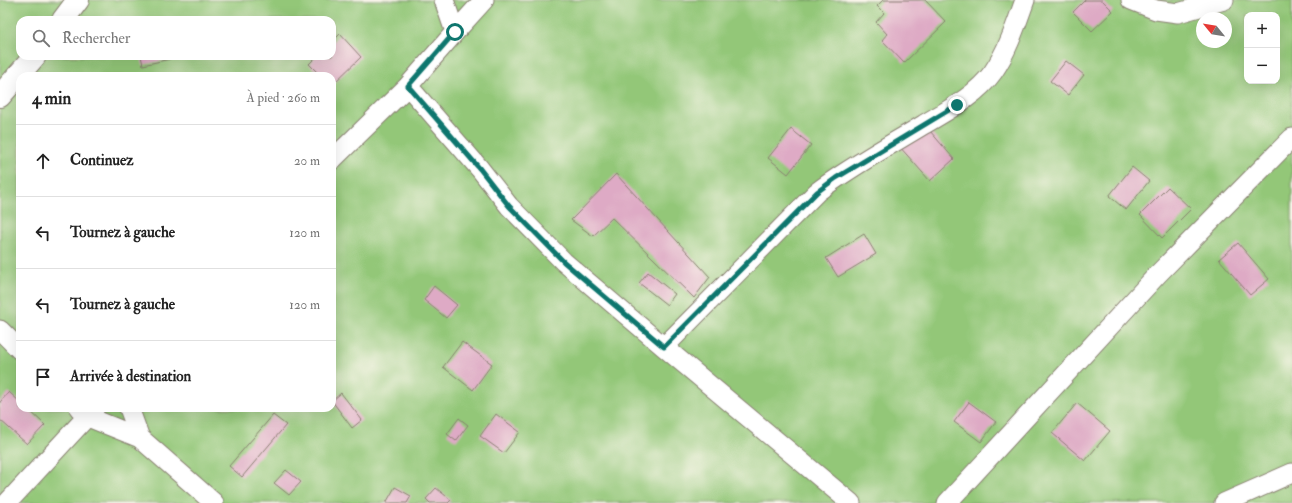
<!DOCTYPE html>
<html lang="fr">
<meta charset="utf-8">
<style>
:root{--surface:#fff;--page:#f2f2f2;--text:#222;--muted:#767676;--line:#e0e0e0}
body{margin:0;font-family:"IM FELL Double Pica",serif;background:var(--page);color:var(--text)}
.controls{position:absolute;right:12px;top:12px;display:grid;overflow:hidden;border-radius:8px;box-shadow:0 4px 16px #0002}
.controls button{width:36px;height:36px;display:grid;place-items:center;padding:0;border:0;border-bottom:1px solid var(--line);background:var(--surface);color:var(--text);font:20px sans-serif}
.compass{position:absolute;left:1196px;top:12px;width:36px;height:36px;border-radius:50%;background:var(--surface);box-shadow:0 4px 16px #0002;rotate:300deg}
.stop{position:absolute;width:12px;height:12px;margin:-9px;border:3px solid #0f766e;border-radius:50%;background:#fff}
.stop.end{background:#0f766e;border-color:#fff;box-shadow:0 1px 4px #0008}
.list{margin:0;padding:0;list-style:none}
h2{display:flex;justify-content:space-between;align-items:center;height:52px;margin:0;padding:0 16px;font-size:17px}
h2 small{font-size:13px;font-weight:400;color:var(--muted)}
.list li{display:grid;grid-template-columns:26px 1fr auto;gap:12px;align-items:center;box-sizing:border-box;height:72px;padding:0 16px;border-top:1px solid var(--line)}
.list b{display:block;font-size:15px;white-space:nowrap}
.list em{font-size:13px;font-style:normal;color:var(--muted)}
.icon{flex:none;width:22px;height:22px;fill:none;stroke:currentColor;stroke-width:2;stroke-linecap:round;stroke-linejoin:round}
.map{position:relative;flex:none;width:1292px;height:503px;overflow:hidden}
.search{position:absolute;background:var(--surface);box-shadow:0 4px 16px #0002;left:16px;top:16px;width:320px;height:44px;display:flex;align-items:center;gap:10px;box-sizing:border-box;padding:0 14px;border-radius:12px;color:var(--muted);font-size:15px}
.panel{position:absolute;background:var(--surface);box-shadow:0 4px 16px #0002;left:16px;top:72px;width:320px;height:340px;border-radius:12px}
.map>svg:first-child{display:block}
.green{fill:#93c778;stroke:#58724a;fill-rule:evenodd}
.building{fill:#deaac5}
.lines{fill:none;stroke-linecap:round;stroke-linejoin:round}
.street-casing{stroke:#887f70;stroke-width:21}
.secondary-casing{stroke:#887f70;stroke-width:24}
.street{stroke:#fff;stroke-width:19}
.secondary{stroke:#fff;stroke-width:22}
.route{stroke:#0f766e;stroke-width:5}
</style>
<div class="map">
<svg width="1292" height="503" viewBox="0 0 1292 503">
<rect width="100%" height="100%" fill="#fbf7ec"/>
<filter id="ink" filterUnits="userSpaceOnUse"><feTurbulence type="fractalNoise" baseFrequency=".025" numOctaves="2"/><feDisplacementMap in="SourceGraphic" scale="8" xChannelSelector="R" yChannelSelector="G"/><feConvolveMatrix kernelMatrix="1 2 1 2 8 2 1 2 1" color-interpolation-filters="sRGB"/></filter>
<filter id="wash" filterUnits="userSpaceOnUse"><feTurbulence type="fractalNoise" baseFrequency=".012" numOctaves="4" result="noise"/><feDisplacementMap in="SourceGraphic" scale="16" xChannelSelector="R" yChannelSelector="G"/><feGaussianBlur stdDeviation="0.9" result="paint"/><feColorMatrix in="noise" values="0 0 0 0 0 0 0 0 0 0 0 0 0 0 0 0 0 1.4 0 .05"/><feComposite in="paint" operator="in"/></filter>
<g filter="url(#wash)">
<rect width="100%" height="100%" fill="#f3e2c5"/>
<path class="green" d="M0 0H1292V503H0ZM1247 15H1277V81H1247ZM1202 18H1226V42H1202ZM20 20H332V56H20ZM20 76H332V408H20Z"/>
<g id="blocks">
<path class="building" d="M883 0H925L946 22 904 63 882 40 887 34 876 22 884 13 877 6Z
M1085 0H1102L1113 11 1092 31 1073 12Z
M340 34 361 57 332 85V76H321L309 64 317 56H332V42Z
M141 56H170V59L143 65Z
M1066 61 1084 75 1068 95 1050 81Z
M924 124 954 159 930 181 899 146Z
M791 129 811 145 788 174 768 158Z
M1132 167 1149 181 1126 210 1109 196Z
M616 174 710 277 694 298 612 218 593 236 571 220Z
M1168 187 1191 209 1162 238 1140 215Z
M864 234 876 254 838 277 826 258Z
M1238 243 1269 279 1250 295 1219 259Z
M648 272 675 294 667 305 639 283Z
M434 286 457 305 446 318 424 300Z
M462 342 492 364 473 390 443 367Z
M9 392 20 402V408H27L45 425 27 444 0 420V402Z
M341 393 362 420 352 428 332 401Z
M969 402 996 422 981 442 954 422Z
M1077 403 1110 431 1085 461 1052 433Z
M496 414 520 432 504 453 480 436Z
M273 415 286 425 242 477 229 466Z
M459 418 468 425 456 441 447 434Z
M286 470 301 482 289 495 274 483Z
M395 487 411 496 407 503H386Z
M436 488 451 500 448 503H430L426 499Z"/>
</g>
</g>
<g filter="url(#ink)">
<use href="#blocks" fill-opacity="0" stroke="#887f70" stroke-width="1"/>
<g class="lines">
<defs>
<path id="street" d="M444 0 455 32
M1131 0 1156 10 1178 13 1224 0
M408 86 480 169 509 206 564 262 664 347 851 503
M332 160 408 86 455 32 484 0
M0 330 20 350
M664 347 817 192C850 167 887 147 923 125 948 110 976 96 993 72 1008 50 1016 25 1025 0
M79 408 88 417 140 438 214 503
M129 408 140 438
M7 503 95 408
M947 503 1158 274 1292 138
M1224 503 1292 473"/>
<path id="secondary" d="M63 20 78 0
M0 96 35 56"/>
</defs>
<use href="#street" class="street-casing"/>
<use href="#secondary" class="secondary-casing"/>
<use href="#street" class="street"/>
<use href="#secondary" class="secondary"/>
</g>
</g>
<g class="lines" filter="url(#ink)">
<path class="route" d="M455 32 408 86 480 169 509 206 564 262 664 347 817 192 836 178 957 105"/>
</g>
</svg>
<div class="controls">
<button>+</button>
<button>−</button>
</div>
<svg class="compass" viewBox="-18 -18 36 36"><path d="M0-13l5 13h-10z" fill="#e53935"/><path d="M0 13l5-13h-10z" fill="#767676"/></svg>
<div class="stop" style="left:455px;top:32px"></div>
<div class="stop end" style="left:957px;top:105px"></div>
<div class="search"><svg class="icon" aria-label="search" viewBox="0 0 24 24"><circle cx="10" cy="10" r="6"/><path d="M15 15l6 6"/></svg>Rechercher</div>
<section class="panel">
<h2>4 min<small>À pied · 260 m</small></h2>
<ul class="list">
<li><svg class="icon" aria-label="ahead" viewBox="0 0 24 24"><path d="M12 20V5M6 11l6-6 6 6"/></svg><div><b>Continuez</b></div><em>20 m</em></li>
<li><svg class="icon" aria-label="left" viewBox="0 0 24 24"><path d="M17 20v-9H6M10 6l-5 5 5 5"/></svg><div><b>Tournez à gauche</b></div><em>120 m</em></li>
<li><svg class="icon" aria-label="left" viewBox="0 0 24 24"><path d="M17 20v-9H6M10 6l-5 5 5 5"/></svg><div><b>Tournez à gauche</b></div><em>120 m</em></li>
<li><svg class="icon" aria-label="arrive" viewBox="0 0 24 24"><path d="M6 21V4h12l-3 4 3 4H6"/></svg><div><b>Arrivée à destination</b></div></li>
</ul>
</section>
</div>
